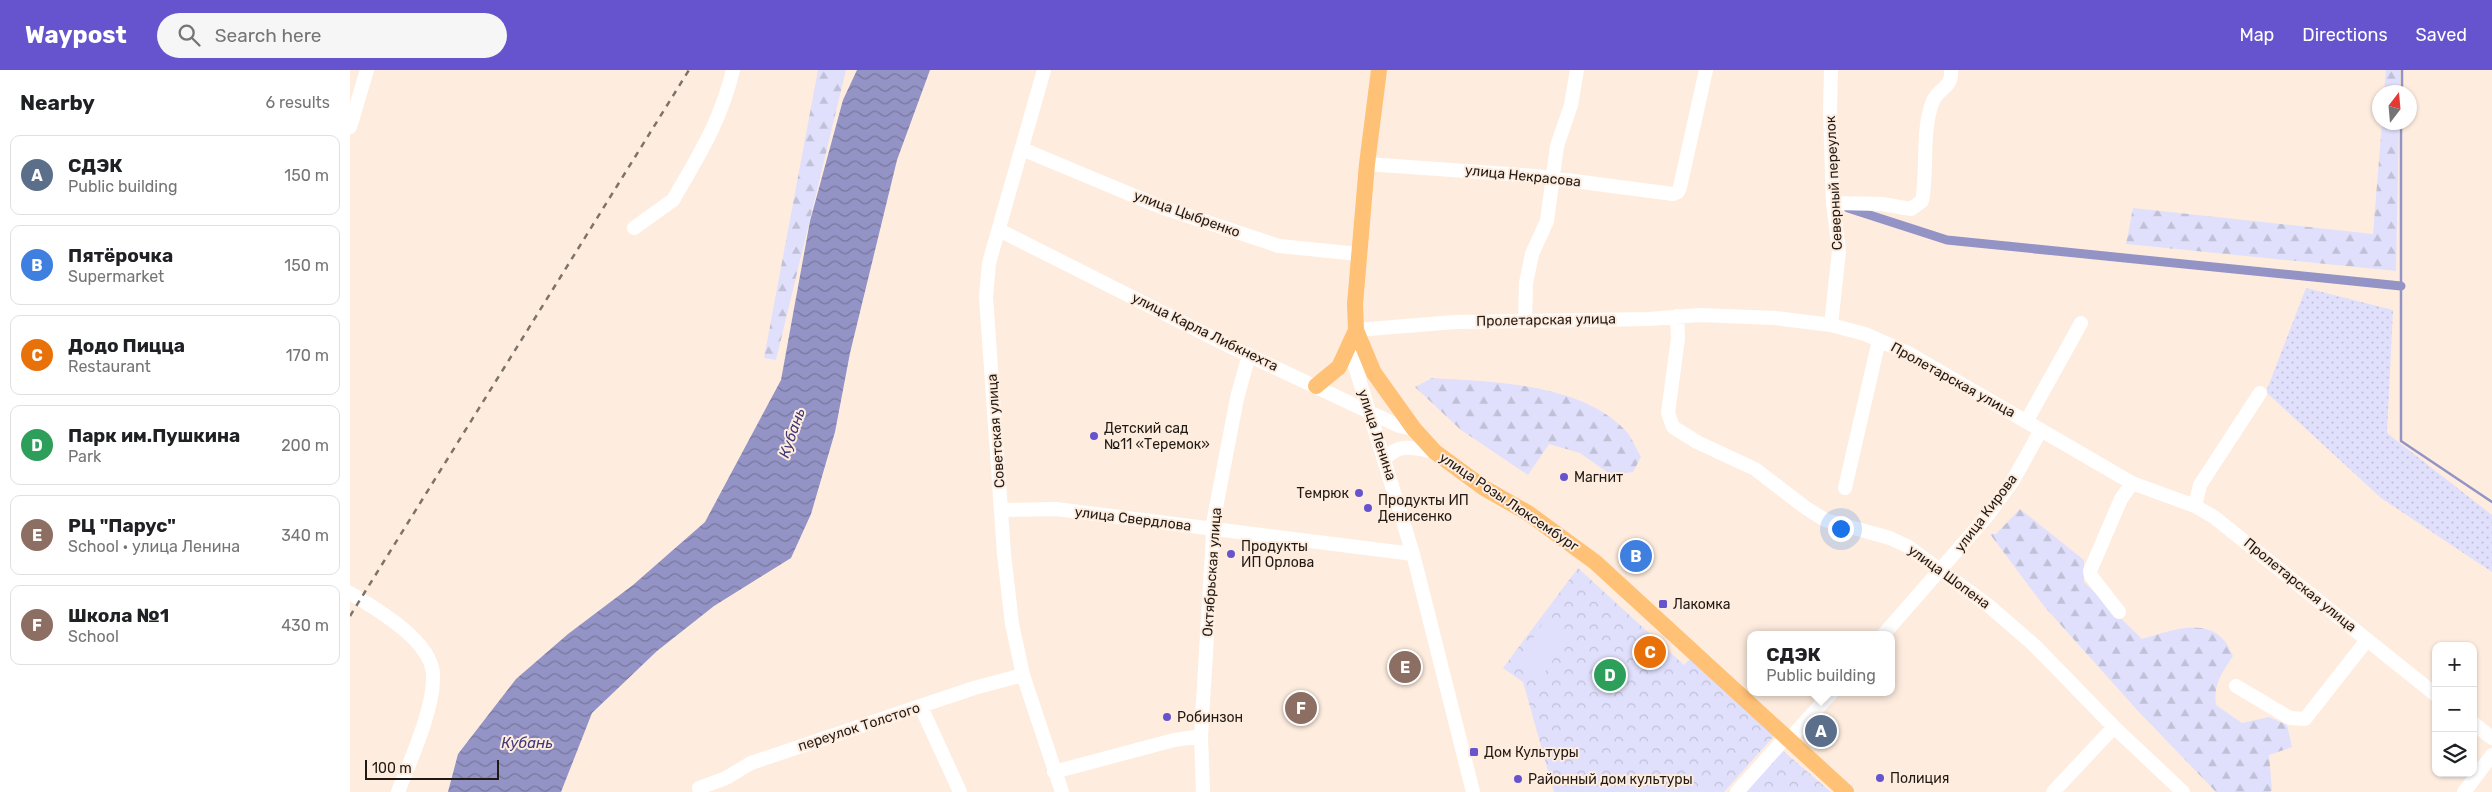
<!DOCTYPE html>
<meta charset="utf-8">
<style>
:root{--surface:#fff;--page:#f6f6f6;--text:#202124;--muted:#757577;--line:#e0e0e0;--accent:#6554cd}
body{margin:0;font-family:Rubik,sans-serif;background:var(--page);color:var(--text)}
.controls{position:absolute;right:15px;bottom:15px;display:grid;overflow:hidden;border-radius:10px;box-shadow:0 1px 4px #0004}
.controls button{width:45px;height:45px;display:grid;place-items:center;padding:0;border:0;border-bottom:1px solid var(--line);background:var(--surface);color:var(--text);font:25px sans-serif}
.compass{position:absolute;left:2022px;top:15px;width:45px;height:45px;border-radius:50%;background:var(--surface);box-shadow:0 1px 4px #0004;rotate:16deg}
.scale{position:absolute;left:15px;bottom:12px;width:134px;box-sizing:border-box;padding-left:5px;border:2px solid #211a14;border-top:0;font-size:14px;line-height:18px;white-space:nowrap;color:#211a14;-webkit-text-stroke:4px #feeddf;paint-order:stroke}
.you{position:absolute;left:1490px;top:458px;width:18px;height:18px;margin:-12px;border:4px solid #fff;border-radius:50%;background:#1a73e8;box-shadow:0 0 0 8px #1a73e833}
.badge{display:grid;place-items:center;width:32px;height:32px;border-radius:50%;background:var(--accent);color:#fff;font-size:16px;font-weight:700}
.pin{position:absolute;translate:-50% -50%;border:2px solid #fff;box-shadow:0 1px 5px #0006}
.popup{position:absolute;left:1397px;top:561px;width:148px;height:65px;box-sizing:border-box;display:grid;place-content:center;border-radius:10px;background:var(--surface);filter:drop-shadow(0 1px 4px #0005);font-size:16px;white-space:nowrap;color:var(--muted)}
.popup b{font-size:19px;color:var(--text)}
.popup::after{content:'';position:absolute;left:50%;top:100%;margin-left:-10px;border:10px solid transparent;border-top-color:var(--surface)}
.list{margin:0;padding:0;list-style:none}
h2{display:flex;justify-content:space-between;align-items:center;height:65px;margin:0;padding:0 20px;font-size:21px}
h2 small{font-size:16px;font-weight:400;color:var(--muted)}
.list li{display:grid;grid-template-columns:32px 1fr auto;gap:15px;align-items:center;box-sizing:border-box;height:80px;margin:0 10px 10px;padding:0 10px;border:1px solid var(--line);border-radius:10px}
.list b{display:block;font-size:19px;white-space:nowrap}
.list p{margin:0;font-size:16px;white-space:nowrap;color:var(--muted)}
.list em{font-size:16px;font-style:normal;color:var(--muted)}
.icon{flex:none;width:28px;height:28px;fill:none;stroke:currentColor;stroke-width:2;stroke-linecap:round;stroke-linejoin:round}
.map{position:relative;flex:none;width:2142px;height:722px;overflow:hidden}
header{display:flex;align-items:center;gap:30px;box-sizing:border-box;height:70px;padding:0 25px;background:var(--accent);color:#fff}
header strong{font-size:24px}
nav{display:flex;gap:28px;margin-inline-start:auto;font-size:18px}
.search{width:350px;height:45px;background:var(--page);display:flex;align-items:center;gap:12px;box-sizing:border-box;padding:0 18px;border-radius:28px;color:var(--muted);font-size:19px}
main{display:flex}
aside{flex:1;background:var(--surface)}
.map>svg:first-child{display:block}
.grass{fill:url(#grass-dots)}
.forest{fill:url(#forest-firs)}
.park{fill:url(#park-crowns)}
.pitch{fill:#e0e0fc}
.water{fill:url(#water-waves)}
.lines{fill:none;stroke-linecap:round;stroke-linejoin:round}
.stream{stroke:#9393c5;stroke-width:2.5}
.canal{stroke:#9393c5;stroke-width:9}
.minor{stroke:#fff;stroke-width:14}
.major{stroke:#ffc175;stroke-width:16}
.rail{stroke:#7e7369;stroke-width:2.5;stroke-dasharray:6 6;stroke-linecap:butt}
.poi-dot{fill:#6554cd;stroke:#feeddf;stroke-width:2}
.labels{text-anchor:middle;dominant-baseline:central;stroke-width:4;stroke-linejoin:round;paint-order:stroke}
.street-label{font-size:14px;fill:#211a14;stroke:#feeddf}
.poi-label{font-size:14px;fill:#211a14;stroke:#feeddf;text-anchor:start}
.water-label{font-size:15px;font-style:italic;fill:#3e3877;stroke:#feeddf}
</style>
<header>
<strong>Waypost</strong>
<div class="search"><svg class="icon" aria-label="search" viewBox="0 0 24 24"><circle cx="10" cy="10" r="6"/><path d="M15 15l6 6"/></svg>Search here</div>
<nav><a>Map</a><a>Directions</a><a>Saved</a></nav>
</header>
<main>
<aside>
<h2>Nearby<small>6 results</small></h2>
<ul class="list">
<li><span class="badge" style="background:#5c6f8a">A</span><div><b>СДЭК</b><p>Public building</p></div><em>150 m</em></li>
<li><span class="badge" style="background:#3f7fe0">B</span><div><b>Пятёрочка</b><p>Supermarket</p></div><em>150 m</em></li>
<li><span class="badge" style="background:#e8710a">C</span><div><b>Додо Пицца</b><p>Restaurant</p></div><em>170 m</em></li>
<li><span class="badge" style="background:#2e9e5b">D</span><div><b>Парк им.Пушкина</b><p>Park</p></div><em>200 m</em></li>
<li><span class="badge" style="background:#8d6e63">E</span><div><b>РЦ &quot;Парус&quot;</b><p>School · улица Ленина</p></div><em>340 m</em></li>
<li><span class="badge" style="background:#8d6e63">F</span><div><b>Школа №1</b><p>School</p></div><em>430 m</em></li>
</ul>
</aside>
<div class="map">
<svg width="2142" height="722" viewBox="0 0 2142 722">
<defs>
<pattern id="grass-dots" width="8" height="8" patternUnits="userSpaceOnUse" patternTransform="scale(1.25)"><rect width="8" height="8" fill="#e0e0fc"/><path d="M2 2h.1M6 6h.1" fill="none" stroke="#c0c0d7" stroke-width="1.8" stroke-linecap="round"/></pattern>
<pattern id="forest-firs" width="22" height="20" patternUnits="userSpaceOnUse" patternTransform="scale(1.25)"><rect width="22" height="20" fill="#e0e0fc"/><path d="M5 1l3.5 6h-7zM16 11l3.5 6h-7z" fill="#c0c0d7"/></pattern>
<pattern id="park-crowns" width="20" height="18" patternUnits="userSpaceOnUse" patternTransform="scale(1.25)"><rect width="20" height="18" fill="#e0e0fc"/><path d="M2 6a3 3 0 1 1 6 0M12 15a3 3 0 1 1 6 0" fill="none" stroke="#c0c0d7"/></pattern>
<pattern id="water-waves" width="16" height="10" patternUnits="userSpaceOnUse" patternTransform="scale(1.25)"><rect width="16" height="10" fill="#9393c5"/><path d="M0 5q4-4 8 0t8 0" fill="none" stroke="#78779f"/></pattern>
</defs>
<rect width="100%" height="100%" fill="#feeddf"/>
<path class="grass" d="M1956 218 2043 240 2037 363 2142 445V502L2031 428 1916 322Z"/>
<path class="forest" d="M468 0H496L426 290 414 288Z
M2036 0H2050V22H2034Z
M2032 53H2049L2046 201 1776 174 1783 138 2023 164Z
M1082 308C1144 312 1229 313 1275 360 1282 367 1286 379 1291 387L1283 402 1261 405 1230 383 1199 374 1178 405 1111 360 1065 317Z
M1670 439 1734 490V512L1792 569C1817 562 1852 547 1873 569 1877 573 1880 580 1883 586 1872 603 1863 614 1866 635L1892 653 1919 647 1937 655 1942 677 1919 685 1922 720 1920 722H1866L1788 641 1693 535 1640 464H1646Z"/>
<path class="park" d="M1228 498 1334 595 1340 589 1424 666 1374 722H1204L1173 612 1153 598Z
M1431 679 1481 722H1394Z"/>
<path class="pitch" d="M1197 547 1221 563 1191 608 1167 592Z"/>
<path class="water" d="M507 0H580L547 90 500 283 485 362 461 444 441 488 364 536 307 581 242 643 211 722H98L108 684 166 609 218 564 283 515 355 452 431 310 460 151 493 30Z"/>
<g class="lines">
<path class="stream" d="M2052 22V0
M2051 52V371L2142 432"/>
<path class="canal" d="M1498 138 1597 170 2051 216"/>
<path class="minor" d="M694 0 639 193 636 227 654 484 662 554 673 605 712 722
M0 57 17 0
M672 79 811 137 929 176 1009 184
M1017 94 1186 106 1323 124 1328 122 1330 117 1356 0
M1483 133 1532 134 1561 139 1572 131C1578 101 1571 60 1583 31 1588 18 1603 18 1601 0
M284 158 323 130 327 123C352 80 371 49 383 0
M649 160 881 277 1049 356 1064 359
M1327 246 1328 268 1318 343 1323 357 1347 372 1405 399 1456 438 1475 450 1540 468 1557 476 1639 536 1684 575 1764 657 1833 722
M1175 250 1176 213 1182 184 1197 151 1207 76 1221 35 1227 0
M1481 255 1489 181 1483 133 1480 41 1481 0
M1676 352 1731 253
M1035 389C1049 372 1065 378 1085 382
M1495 418 1529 270
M1845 436 1850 415 1910 323
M651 440 706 439 1063 484
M0 523C25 538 81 570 83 604 85 637 60 691 48 722
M1769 542 1741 506 1740 501 1771 429 1782 413
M1533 565 1638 445 1662 412 1691 360
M1886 616 1940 648 1955 649 2017 570
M571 637 610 722
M2123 653 2142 668
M1439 670 1482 622
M704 702 824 670 851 666
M349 718 376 708 401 693 624 618 673 605
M853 722 851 666 864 448 887 328 899 285
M1123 722 1063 484 1005 296 1006 260 1105 252 1299 249 1350 245 1425 248 1481 255 1515 264 1558 283 1782 413 1845 436 1864 447 2086 625
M1387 722 1430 674
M1703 722 1764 657
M2114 722 2142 685"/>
<path class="major" d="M1029 0 1017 94 1005 234 1006 260 1024 303 1064 359 1085 382 1134 418 1178 443 1245 492 1496 722
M966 316 989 297 1006 260"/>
<path class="rail" d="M0 546 339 0"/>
</g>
<g class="poi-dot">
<circle cx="744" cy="366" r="5"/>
<circle cx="1214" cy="407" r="5"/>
<circle cx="1009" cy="423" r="5"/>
<circle cx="1018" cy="438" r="5"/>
<circle cx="881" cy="484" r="5"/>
<rect x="1308" y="529" width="10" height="10" rx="2.5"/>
<circle cx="817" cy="647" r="5"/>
<rect x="1119" y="677" width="10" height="10" rx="2.5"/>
<circle cx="1530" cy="708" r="5"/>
<circle cx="1168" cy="709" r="5"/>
</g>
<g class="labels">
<g class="street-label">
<text transform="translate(1173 106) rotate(6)">улица Некрасова</text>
<text transform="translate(1484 113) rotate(-93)">Северный переулок</text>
<text transform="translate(837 144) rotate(20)">улица Цыбренко</text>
<text transform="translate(1196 250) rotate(-1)">Пролетарская улица</text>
<text transform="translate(855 262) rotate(26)">улица Карла Либкнехта</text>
<text transform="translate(1603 310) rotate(29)">Пролетарская улица</text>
<text transform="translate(646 361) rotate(-94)">Советская улица</text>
<text transform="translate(1027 365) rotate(72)">улица Ленина</text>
<text transform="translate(1159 432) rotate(34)">улица Розы Люксембург</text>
<text transform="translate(1636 443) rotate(-53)">улица Кирова</text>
<text transform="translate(783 449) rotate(7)">улица Свердлова</text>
<text transform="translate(862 502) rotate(-86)">Октябрьская улица</text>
<text transform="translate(1599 507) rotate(36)">улица Шопена</text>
<text transform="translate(1950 515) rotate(39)">Пролетарская улица</text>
<text transform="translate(509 657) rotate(-18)">переулок Толстого</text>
</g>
<g class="poi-label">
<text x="754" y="358">Детский сад<tspan x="754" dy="16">№11 «Теремок»</tspan></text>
<text x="1224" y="407">Магнит</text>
<text x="999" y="423" text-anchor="end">Темрюк</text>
<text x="1028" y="430">Продукты ИП<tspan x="1028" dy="16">Денисенко</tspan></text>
<text x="891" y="476">Продукты<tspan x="891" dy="16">ИП Орлова</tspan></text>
<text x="1323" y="534">Лакомка</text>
<text x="827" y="647">Робинзон</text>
<text x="1134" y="682">Дом Культуры</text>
<text x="1540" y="708">Полиция</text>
<text x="1178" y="709">Районный дом культуры</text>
</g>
<g class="water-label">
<text transform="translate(442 363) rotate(-71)">Кубань</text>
<text x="177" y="673">Кубань</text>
</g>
</g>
</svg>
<div class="controls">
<button>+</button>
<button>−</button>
<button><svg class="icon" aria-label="layers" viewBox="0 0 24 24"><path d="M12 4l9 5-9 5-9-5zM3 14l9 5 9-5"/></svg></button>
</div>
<svg class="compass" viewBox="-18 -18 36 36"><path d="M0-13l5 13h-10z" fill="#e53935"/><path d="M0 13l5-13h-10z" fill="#757577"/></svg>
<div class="scale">100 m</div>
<div class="you"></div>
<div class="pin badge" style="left:1471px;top:661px;background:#5c6f8a">A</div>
<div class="popup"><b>СДЭК</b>Public building</div>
<div class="pin badge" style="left:1286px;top:486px;background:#3f7fe0">B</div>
<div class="pin badge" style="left:1300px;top:582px;background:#e8710a">C</div>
<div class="pin badge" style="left:1260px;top:605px;background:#2e9e5b">D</div>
<div class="pin badge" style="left:1055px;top:597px;background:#8d6e63">E</div>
<div class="pin badge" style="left:951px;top:638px;background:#8d6e63">F</div>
</div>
</main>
